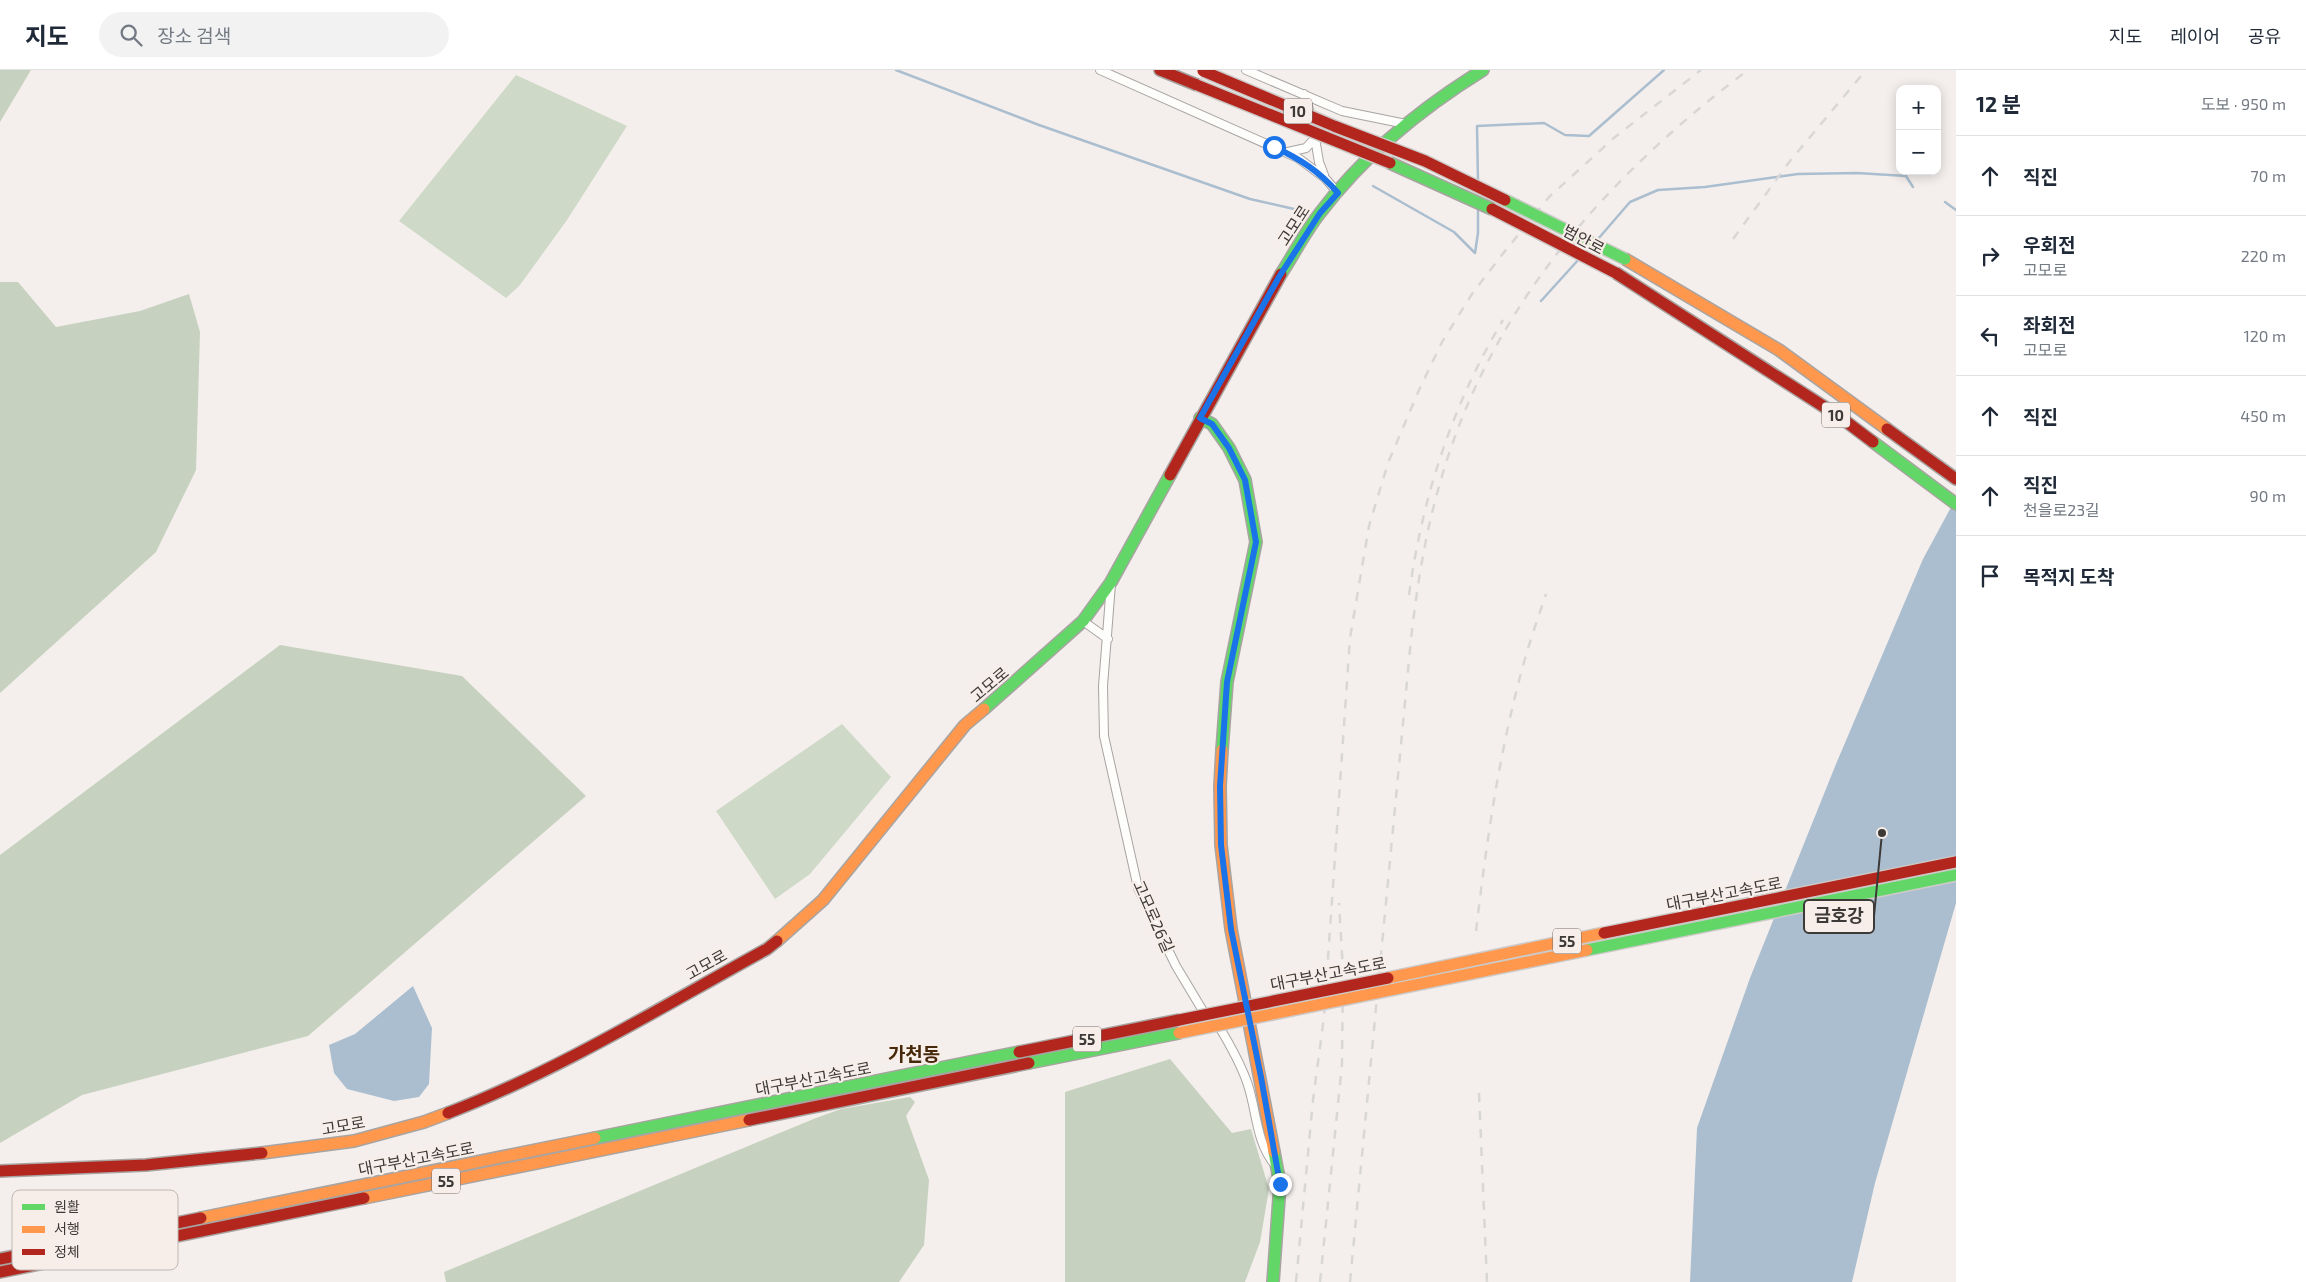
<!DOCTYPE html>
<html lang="ko">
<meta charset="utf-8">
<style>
:root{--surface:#fff;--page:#f2f2f3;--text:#1f2937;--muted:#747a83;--line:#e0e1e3}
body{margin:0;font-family:"Exo 2","Noto Sans KR",sans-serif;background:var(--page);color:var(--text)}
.controls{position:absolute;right:15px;top:15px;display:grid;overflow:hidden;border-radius:10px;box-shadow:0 2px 12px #0003}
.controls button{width:45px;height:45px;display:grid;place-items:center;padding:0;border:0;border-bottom:1px solid var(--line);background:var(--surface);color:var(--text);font:25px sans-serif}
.stop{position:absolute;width:15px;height:15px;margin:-11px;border:4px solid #1a73e8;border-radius:50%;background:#fff}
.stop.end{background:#1a73e8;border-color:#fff;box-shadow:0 1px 5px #0008}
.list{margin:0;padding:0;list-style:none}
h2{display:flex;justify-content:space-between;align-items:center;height:65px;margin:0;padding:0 20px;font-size:21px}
h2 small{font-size:16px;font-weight:400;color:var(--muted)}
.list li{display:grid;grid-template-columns:32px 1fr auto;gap:15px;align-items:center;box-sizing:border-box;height:80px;padding:0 20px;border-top:1px solid var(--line)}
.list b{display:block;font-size:19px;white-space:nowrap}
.list p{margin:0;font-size:16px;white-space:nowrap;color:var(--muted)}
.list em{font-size:16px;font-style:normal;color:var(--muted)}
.icon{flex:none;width:28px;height:28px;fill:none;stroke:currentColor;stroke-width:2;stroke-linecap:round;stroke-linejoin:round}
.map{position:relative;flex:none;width:1956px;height:1212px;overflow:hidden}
header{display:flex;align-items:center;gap:30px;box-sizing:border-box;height:70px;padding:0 25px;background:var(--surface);border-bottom:1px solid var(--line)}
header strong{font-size:24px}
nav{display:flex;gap:28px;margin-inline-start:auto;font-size:18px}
.search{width:350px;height:45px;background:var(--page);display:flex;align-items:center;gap:12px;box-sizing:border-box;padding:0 18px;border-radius:28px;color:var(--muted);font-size:19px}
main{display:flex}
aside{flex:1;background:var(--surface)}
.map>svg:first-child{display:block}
.green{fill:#cfd9c8}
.forest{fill:#c6d1bf}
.water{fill:#abbecf}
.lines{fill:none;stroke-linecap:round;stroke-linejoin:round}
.stream{stroke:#abbecf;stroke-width:2.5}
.street-casing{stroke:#a8a4a2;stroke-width:10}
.fast-casing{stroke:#a8a4a2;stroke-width:14}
.slow-casing{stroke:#a8a4a2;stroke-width:14}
.jam-casing{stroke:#a8a4a2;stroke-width:14}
.street{stroke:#fdfdfc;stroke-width:8}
.fast{stroke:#63d668;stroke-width:11}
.slow{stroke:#ff974d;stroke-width:11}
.jam{stroke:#b3261e;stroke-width:11}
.rail{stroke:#d9d7d6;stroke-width:2.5;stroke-dasharray:9 9;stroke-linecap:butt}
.fast-bridge-casing{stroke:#cccac8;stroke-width:14;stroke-linecap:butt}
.slow-bridge-casing{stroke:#cccac8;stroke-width:14;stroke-linecap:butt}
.jam-bridge-casing{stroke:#cccac8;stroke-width:14;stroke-linecap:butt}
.fast-bridge{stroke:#63d668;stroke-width:11}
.slow-bridge{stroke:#ff974d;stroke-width:11}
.jam-bridge{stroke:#b3261e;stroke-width:11}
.route{stroke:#1a73e8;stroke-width:6}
.labels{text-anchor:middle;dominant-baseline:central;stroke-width:4.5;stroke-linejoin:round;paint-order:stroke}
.shield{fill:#f7eee9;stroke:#746f6c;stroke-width:1}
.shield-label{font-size:15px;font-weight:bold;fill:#3c3937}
.street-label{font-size:16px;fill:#3c3937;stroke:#f7eee9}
.quarter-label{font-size:19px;font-weight:bold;fill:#45290a;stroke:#f7eee9}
.key{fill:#f7eee9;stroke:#bfb8b4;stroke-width:1}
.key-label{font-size:14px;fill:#3c3937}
.leader{fill:none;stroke:#3c3937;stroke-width:2}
.callout-dot{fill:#3c3937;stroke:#f7eee9;stroke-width:2}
.callout{fill:#f7eee9;stroke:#3c3937;stroke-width:2}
.callout-label{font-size:18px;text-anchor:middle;font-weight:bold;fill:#3c3937}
</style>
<header>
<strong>지도</strong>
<div class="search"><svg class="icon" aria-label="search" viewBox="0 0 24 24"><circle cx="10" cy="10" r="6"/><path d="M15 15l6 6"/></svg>장소 검색</div>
<nav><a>지도</a><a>레이어</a><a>공유</a></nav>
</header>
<main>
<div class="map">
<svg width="1956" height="1212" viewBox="0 0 1956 1212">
<rect width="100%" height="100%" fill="#f4efec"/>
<path class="green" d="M516 5 627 56 567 150 520 215 506 228 399 151Z
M842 654 891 707 810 804 775 829 716 741Z"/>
<path class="forest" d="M0 0H31L0 52Z
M0 212H18L56 257 140 241 189 224 200 262 196 400 156 482 0 623Z
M280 575 462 606 586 726 308 966 82 1025 0 1073V785Z
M1170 989 1232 1063 1251 1059 1269 1119 1260 1172 1245 1212H1065V1022Z
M910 1027 915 1032 906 1046 929 1110 924 1175 899 1212H446L444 1202 816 1048 841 1039Z"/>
<path class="water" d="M1956 428V833L1875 1113 1852 1212H1690L1697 1058 1750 908 1836 694 1923 489Z
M413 916 432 958 429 1014 419 1027 394 1031 347 1019 334 1003 329 975 355 964Z"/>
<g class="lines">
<path class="stream" d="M896 0 1039 55 1250 129 1294 139
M1478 112 1477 56 1544 53 1565 65 1589 66 1664 0
M1373 116 1454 162 1475 183
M1945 132 1956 140
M1598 169 1630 132 1658 120 1705 117 1798 104 1857 103 1906 106 1913 117
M1475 183 1478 163V140
M1541 231 1579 189"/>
<defs>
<path id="street" d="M1100 0 1298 88 1325 108 1338 123
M1246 0 1342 41 1406 54
M1304 24 1311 46
M1314 62 1319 92 1324 105
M1288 82 1306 78 1315 68
M1111 514 1103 616 1104 666 1138 818 1176 896 1206 946
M1083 551 1108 569
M1218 955C1229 973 1241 994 1248 1015 1257 1043 1256 1072 1275 1095"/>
<path id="fast" d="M1390 93 1492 139
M1281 204C1294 184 1305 162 1320 143 1363 86 1423 37 1483 0
M1200 348 1212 354 1229 378 1245 410 1256 472 1227 612 1222 680
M1873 372 1956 434
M984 639 1083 551 1111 512 1170 405
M1029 993 1179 963
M595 1068 1019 982
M1273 1212 1280 1114 1274 1082"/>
<path id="slow" d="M1625 189 1779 280 1887 359
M1222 680 1220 716 1221 775 1231 859 1274 1082
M777 871 823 830 965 655 984 639
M262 1083 354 1071 424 1052 448 1043
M364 1128 749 1050
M201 1148 595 1068"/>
<path id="jam" d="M1160 0 1197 15
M1616 203 1840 347 1873 372
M1887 359 1956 409
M1170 405 1281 204
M1019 982 1179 950
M448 1043C560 1000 663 936 767 879L777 871
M749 1050 1029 993
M0 1101 146 1095 262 1083
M0 1189 201 1148
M0 1202 364 1128"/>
</defs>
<use href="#street" class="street-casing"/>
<use href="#fast" class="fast-casing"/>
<use href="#slow" class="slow-casing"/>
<use href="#jam" class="jam-casing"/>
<use href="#street" class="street"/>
<use href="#fast" class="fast"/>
<use href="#slow" class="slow"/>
<use href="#jam" class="jam"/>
<path class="rail" d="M1733 169 1790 91 1866 0
M1409 525C1422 428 1452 335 1503 250
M1476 861C1486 776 1498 690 1520 607 1527 579 1537 551 1546 524
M1479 1023 1487 1212
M1296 1212 1313 1030 1324 947 1350 568 1369 456 1388 393 1419 320 1442 272 1472 224 1501 186 1549 127 1615 67 1701 0
M1320 1212 1342 994 1343 901 1339 833
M1350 1212 1411 569C1417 517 1425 464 1440 413 1489 238 1606 107 1748 0"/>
<defs>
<path id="fast-bridge" d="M1505 130 1625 189
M1587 880 1956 805"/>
<path id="slow-bridge" d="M1388 908 1604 863
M1179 963 1587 880"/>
<path id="jam-bridge" d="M1203 1 1334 56 1425 91 1505 130
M1197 15 1390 93
M1492 139 1616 203
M1604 863 1956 792
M1179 950 1388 908"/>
</defs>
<use href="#fast-bridge" class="fast-bridge-casing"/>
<use href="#slow-bridge" class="slow-bridge-casing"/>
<use href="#jam-bridge" class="jam-bridge-casing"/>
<use href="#fast-bridge" class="fast-bridge"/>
<use href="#slow-bridge" class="slow-bridge"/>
<use href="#jam-bridge" class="jam-bridge"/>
</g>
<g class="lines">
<path class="route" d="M1274 77C1300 89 1319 101 1338 123L1320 143 1279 207 1200 348 1212 354 1229 378 1245 410 1256 472 1227 612 1220 716 1221 775 1231 859 1261 1007 1280 1114"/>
</g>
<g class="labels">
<g class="shield">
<rect x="1284" y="28.5" width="28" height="25" rx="4"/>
<rect x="1822" y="332.5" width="28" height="25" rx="4"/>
<rect x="1553" y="858.5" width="28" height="25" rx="4"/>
<rect x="1073" y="956.5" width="28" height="25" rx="4"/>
<rect x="432" y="1098.5" width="28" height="25" rx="4"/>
</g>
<g class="shield-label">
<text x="1298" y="41">10</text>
<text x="1836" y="345">10</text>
<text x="1567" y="871">55</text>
<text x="1087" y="969">55</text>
<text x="446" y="1111">55</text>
</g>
<g class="street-label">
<text transform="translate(1293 155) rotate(-57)">고모로</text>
<text transform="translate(1584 169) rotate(28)">범안로</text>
<text transform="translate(989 614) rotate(-40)">고모로</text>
<text transform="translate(1724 823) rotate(-11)">대구부산고속도로</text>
<text transform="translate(1154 846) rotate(66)">고모로26길</text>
<text transform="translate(706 894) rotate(-29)">고모로</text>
<text transform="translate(1328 903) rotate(-11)">대구부산고속도로</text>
<text transform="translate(813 1008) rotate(-11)">대구부산고속도로</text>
<text transform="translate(343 1055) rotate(-10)">고모로</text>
<text transform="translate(416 1088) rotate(-11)">대구부산고속도로</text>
</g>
<g class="quarter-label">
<text x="914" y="983">가천동</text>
</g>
</g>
<rect x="12" y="1120" width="166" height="80" rx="8" class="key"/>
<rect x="22" y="1134" width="23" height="6" fill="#63d668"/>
<rect x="22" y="1156" width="23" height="7" fill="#ff974d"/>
<rect x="22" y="1179" width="23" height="6" fill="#b3261e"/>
<g class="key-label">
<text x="54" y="1142">원활</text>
<text x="54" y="1164">서행</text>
<text x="54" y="1187">정체</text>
</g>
<path class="leader" d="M1882 763L1874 846"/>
<circle class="callout-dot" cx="1882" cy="763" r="5"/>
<rect class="callout" x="1804" y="830" width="70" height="33" rx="5"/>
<g class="callout-label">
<text x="1839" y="852">금호강</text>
</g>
</svg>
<div class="controls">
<button>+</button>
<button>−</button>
</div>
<div class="stop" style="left:1274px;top:77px"></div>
<div class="stop end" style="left:1280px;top:1114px"></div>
</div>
<aside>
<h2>12 분<small>도보 · 950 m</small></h2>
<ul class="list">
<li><svg class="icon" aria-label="ahead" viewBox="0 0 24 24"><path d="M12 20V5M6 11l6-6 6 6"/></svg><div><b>직진</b></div><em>70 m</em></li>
<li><svg class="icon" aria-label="right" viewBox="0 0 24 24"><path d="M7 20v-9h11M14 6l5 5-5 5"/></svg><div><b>우회전</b><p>고모로</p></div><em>220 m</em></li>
<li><svg class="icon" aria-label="left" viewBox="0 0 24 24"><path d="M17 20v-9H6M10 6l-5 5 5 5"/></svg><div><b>좌회전</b><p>고모로</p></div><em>120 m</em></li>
<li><svg class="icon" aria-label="ahead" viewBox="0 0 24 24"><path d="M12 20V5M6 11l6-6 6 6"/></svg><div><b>직진</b></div><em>450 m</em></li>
<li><svg class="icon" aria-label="ahead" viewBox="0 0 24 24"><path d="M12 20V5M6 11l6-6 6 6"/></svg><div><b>직진</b><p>천을로23길</p></div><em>90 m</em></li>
<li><svg class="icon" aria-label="arrive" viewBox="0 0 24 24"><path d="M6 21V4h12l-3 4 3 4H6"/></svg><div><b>목적지 도착</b></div></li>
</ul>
</aside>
</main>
